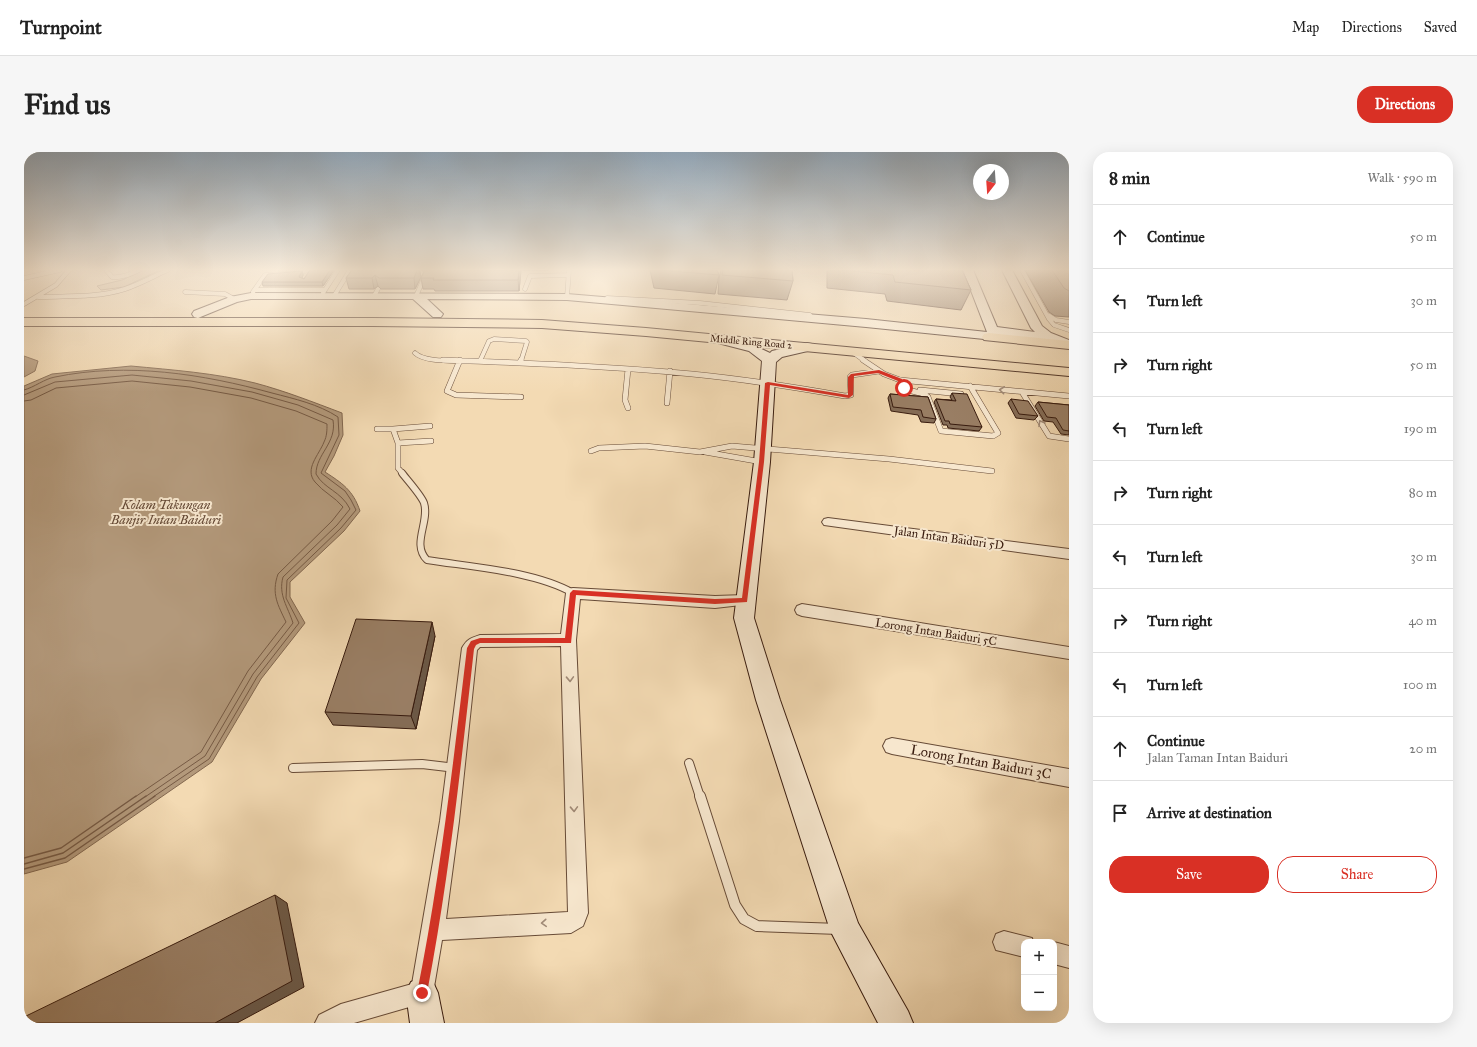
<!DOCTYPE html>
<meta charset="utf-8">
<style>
:root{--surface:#fff;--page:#f6f6f6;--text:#222;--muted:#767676;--line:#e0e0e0;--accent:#d93025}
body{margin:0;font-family:"IM FELL Great Primer",serif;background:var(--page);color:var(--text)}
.controls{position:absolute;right:12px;bottom:12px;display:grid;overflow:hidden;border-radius:8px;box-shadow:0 4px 16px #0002}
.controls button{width:36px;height:36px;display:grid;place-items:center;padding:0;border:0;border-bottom:1px solid var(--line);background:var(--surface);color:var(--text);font:20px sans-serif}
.compass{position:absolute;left:949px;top:12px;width:36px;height:36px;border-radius:50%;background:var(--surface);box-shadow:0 4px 16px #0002;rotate:197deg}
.stop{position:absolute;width:12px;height:12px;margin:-9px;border:3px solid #d93025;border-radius:50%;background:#fff}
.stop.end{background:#d93025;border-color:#fff;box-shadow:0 1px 4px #0008}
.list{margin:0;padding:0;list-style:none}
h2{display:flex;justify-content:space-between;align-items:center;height:52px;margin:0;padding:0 16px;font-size:17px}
h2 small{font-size:13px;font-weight:400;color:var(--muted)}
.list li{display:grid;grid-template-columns:26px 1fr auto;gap:12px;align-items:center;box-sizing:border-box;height:64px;padding:0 16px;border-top:1px solid var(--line)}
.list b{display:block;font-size:15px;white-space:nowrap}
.list p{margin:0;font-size:13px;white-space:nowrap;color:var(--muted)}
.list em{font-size:13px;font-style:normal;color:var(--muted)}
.actions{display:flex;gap:8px;padding:12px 16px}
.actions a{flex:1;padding:9px 0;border:1px solid var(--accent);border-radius:16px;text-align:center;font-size:14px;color:var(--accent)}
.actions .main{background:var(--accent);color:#fff}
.icon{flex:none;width:22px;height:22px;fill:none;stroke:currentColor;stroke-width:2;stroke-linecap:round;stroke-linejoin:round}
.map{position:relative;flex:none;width:1045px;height:871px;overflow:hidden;border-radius:16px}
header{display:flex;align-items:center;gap:24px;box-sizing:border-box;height:56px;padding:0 20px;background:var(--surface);border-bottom:1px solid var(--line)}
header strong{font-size:19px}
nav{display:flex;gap:22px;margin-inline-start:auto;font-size:14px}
.intro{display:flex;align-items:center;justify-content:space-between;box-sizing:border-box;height:96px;padding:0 24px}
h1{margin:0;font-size:28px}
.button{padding:10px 18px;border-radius:16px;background:var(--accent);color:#fff;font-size:14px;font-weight:700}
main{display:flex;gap:24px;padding:0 24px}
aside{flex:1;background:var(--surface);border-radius:16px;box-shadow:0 4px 16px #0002}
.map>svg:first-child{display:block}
.green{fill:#d3ba97;stroke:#866a52}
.water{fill:#b3997b;stroke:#82674f}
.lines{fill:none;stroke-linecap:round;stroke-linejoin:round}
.shore-far1{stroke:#765a44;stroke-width:1}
.shore{stroke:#765a44;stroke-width:1.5}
.lane-far4-casing{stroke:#674b37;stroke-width:5}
.lane-far3-casing{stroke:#674b37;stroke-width:6}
.lane-far2-casing{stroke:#674b37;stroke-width:8}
.lane-far1-casing{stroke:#674b37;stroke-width:10}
.lane-casing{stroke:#674b37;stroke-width:12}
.street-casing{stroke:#674b37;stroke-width:2}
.secondary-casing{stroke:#381b0e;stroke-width:2}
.highway-casing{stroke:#381b0e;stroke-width:2}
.lane-far4{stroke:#f7e7ce;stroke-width:4}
.lane-far3{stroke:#f7e7ce;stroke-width:5}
.lane-far2{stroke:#f7e7ce;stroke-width:6}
.lane-far1{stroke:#f7e7ce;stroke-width:8}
.lane{stroke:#f7e7ce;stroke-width:10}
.street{fill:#f7e7ce;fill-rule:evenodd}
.secondary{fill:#f7e7ce;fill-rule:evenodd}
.highway{fill:#f3dab3;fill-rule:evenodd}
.wall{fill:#846c56;stroke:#381b0e}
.shaded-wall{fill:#6b5846;stroke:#381b0e}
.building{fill:#997e64;stroke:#381b0e}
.oneway{stroke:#a18b78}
.route{fill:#d93025}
.labels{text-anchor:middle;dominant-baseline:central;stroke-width:4;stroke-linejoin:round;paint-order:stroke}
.far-street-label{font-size:10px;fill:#381b0e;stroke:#f7e7ce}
.street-label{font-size:12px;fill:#381b0e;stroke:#f7e7ce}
.water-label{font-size:13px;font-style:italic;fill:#634734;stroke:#f7e7ce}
.near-street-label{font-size:14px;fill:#381b0e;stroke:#f7e7ce}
</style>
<header>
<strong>Turnpoint</strong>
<nav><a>Map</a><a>Directions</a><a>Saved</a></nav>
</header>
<div class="intro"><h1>Find us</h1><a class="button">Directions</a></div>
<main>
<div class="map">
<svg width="1045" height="871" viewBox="0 0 1045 871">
<rect width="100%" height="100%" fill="#f3dab3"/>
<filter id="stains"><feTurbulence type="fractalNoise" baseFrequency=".005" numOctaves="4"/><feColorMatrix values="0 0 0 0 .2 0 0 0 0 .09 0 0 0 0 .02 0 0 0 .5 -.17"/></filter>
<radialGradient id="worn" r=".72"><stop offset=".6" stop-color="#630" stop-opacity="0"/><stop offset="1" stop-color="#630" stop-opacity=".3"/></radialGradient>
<path class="green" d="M120 118H136L100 135 77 138 73 134 98 128Z"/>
<path class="water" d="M0 204 14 209 11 219 0 225Z
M107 214C149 218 191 221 231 231 261 239 289 250 318 261L319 283 310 304 301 320C318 331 329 338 336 359L320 379 266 430V445L281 471 237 527 188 610 43 710 0 722V234L28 222Z"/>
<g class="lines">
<path class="shore-far1" d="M0 238C11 235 20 227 31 225 103 210 179 222 248 241 271 247 294 252 314 265L315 283 297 321 321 339 327 348 332 358 317 376 263 428 262 446 275 471 233 525 185 607 129 645
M0 243 31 230 108 223 167 229 228 240 274 253 309 268C313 291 292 302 292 322 300 337 317 339 326 357L313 373 259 425C254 443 264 455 269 471L229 522 181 604 121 645
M0 249 7 248 32 236 108 229 166 235 227 246 272 259 303 272C303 278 303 284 300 290 295 303 280 317 291 330 299 340 311 345 319 355L308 369 254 422C247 442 254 453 262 470L224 519 177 600 111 645"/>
<path class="shore" d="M0 706 37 696 112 644
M0 712 39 701 122 644
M0 717 41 706 131 644"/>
<defs>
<path id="lane-far4" d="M82 118 88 125C98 126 106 122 115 118
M545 118 543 145H549
M998 118 1025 167 1030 173 1045 178
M0 126 36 118
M501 137 506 124 544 123
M231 138H301
M161 140 201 142 210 147
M229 140 241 123 275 121 284 118
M299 141 314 118
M310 144 326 118
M350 144 354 137
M392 144 401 124 393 118
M14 145C43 144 73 146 101 137 116 132 130 124 144 118
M583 146 676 151 786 163
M0 152 32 133 45 118H42
M1024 163 1032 168 1045 170
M827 199 841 209
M391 201C401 211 432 208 447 209
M456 209 465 189 470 187 502 189 503 190 497 209"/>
<path id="lane-far3" d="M419 208C502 211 585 214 668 222 719 227 770 235 821 244L827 243 826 225 828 223 855 219
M436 208 423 239 432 243 497 245
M839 208 860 222 876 228 1045 244
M456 209 457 208
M496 210 497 208
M604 217 601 248 604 256
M876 228 880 237 900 242 904 245 917 279 969 284 974 281 946 234
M896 238 937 242
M998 240 1025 284 1045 287
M643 251 646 219
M353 277H369L374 291V316L379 322
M369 277 406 274
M374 291 407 289
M567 299 575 296 621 294 676 300 708 294 865 307 968 319
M681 300 738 310"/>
<path id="lane-far2" d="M378 321C384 329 397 343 400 351 406 370 387 392 403 408 447 415 510 419 549 441"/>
<path id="lane-far1" d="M665 611 676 645
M269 616 398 612 432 616"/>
<path id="lane" d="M676 644 711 753 720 767 733 774 815 777"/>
<path id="street" d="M804 366 1045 397V407L800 373 798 370 800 367Z
M549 436 691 444 721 443 726 444 728 448 726 452 691 456 556 447 552 488 564 761 559 774 547 781 418 788 409 841 406 849 330 871H291L295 863 317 852 388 832 416 669 438 496C443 487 447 486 456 483L537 482 542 441 544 437ZM537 494 544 760 422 767 435 669 453 498 456 495Z
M778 452 1045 495V507L778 464 773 462 771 458 773 454Z
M868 586 1045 617V635L868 602 862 600 859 594 862 588Z
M980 779 1008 786 1009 790H1000V805L972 798 969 790 972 782Z
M1030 790 1045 794V816L1030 812Z"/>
<path id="secondary" d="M939 118H949L973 175 1011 180 1007 176 978 118H988L1018 174 1027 181 1045 188V196L1022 188H1003L977 183 974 187 970 188 842 175 543 148 403 147 419 162 417 165H409L389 147H227L213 150 174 166 170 165 168 162 170 159 206 145 227 141 543 142 842 167 963 180Z
M694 183 727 192 746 201 748 199 783 191 788 192 789 195 788 198 758 205 752 210 746 310 730 466 756 548 834 771 884 859 889 871H854L806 778 732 548 710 466 730 310 738 209 725 199 690 190 688 187 690 184Z
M398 825 409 830 414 841 420 871H386L382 841 387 830Z"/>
<path id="highway" d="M0 166H349L518 168 622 176 1045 216V224L622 184 518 176 349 174H0Z
M965 181 1045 189V197L960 188 958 185 960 182Z"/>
</defs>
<use href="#lane-far4" class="lane-far4-casing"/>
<use href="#lane-far3" class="lane-far3-casing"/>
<use href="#lane-far2" class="lane-far2-casing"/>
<use href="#lane-far1" class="lane-far1-casing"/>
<use href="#lane" class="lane-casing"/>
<use href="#street" class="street-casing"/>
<use href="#secondary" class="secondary-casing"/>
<use href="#highway" class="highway-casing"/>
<use href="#lane-far4" class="lane-far4"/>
<use href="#lane-far3" class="lane-far3"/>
<use href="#lane-far2" class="lane-far2"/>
<use href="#lane-far1" class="lane-far1"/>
<use href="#lane" class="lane"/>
<use href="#street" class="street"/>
<use href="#secondary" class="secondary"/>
<use href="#highway" class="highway"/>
</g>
<path class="wall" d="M286 118H310L299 134H239L238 130 278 119 279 123 278 126 280 127Z
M328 118H396L397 125 391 137H357L354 134 350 137H325L322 126Z
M397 118H524H497L495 139H411L410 137H399L397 126 400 119Z
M626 118H693L695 123 691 142 630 136Z
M697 118H768L769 129 763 148 694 142 695 126Z
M803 118H938L947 138 937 158 863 149 861 142 803 136Z
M1001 118H1045V165L1031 164 1025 160Z
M928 241 958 275 955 279 924 276 923 273H919L910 250 912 247 928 248 926 245Z
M866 242 904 245 912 267 910 271 897 270 894 263 867 259 864 246Z
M987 247 1014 264 1010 268 992 266 984 251Z
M1014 250 1045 253V283L1037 282 1029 270 1020 269 1011 254Z
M411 484 392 577 309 573 301 560Z"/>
<path class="shaded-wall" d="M306 118H310L299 134 298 130Z
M393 118H395L397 125 391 137 390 126Z
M495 118H497L495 139 494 128Z
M278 119 279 123 277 129 275 125Z
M351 123 354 134 350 137 348 126Z
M408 470 411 484 392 577 387 564Z
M251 743 263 751 280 835 213 871H191Z"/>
<path class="building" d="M286 118H306L298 130H238L244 122 278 119 275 125 280 127Z
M328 118H393L390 126H355L351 123 348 126H322Z
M401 118H495L494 128H409L410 126H397Z
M635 118H693L695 123Z
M699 118H768L769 129 698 123Z
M818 118H938L947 138 871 130 869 123Z
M1028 118H1045V139L1040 136Z
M928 241 943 242 958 275 926 272 925 269H921L912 247 932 249Z
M866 242 904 245 912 267 899 265 897 258 869 255Z
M987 247 1004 249 1014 264 995 262Z
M1014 250 1045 253V279L1039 278 1032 266 1023 265Z
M332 467 408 470 387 564 301 560Z
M251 743 268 829 191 871H0V865Z"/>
<defs><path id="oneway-chevron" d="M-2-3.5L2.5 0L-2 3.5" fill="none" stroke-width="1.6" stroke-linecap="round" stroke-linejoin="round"/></defs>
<g class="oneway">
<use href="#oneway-chevron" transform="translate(978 238) rotate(-174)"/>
<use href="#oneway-chevron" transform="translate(1017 271) rotate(-121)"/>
<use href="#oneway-chevron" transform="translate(546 527) rotate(88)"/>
<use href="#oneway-chevron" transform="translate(550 657) rotate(88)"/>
<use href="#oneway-chevron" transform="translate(520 771) rotate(176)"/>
</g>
<linearGradient id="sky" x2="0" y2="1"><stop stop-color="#93a9bc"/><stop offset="0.49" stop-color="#faeedd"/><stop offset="1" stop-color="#faeedd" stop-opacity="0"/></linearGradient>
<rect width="1045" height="240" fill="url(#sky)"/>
<path class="route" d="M855 218 878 227 881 237H878L874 229 854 221 830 224 829 243 825 246 746 233 740 310 723 450 691 452 552 443 547 491H456L452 493 450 497C437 612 425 727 403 841L402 845 398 846 395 845 393 841C416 727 429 612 443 496L447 489 456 486H541L546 441 549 438 691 447 718 446 735 310 741 231 744 230 824 243V225L827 222Z"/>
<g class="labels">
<g class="far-street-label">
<text transform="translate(727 190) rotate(5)">Middle Ring Road 2</text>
</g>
<g class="street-label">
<text transform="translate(925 386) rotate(8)">Jalan Intan Baiduri 5D</text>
<text transform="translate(912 480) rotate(9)">Lorong Intan Baiduri 5C</text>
</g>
<g class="water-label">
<text x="142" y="353">Kolam Takungan<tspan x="142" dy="15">Banjir Intan Baiduri</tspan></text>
</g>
<g class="near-street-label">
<text transform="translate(957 610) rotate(10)">Lorong Intan Baiduri 3C</text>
</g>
</g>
<rect width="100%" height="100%" filter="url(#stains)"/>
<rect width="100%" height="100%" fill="url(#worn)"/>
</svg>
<div class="controls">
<button>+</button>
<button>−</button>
</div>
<svg class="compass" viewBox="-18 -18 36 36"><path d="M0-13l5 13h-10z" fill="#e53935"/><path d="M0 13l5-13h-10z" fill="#767676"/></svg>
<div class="stop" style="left:880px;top:236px"></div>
<div class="stop end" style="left:398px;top:841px"></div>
</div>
<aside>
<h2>8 min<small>Walk · 590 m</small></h2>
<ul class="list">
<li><svg class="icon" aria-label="ahead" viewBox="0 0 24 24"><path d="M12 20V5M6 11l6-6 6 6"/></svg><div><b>Continue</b></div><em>50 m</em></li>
<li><svg class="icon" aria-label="left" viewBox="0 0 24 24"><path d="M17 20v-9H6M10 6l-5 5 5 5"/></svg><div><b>Turn left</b></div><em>30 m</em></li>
<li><svg class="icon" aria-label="right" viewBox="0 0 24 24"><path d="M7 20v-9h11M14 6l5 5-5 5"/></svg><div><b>Turn right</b></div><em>50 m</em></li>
<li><svg class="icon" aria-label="left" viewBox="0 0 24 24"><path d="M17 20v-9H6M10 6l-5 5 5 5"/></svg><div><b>Turn left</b></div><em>190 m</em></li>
<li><svg class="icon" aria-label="right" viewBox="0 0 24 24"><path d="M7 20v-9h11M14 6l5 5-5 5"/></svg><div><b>Turn right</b></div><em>80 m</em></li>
<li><svg class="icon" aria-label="left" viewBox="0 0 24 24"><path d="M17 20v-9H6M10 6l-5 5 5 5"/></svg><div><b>Turn left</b></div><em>30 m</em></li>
<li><svg class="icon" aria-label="right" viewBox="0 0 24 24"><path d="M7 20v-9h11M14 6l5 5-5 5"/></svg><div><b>Turn right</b></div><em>40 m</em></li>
<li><svg class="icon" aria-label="left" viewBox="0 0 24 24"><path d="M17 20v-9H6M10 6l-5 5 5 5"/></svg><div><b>Turn left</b></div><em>100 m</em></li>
<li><svg class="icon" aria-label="ahead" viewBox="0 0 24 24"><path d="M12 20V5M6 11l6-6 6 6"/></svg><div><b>Continue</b><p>Jalan Taman Intan Baiduri</p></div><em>20 m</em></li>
<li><svg class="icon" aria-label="arrive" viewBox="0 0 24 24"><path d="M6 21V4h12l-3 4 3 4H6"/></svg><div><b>Arrive at destination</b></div></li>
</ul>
<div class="actions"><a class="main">Save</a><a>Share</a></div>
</aside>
</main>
